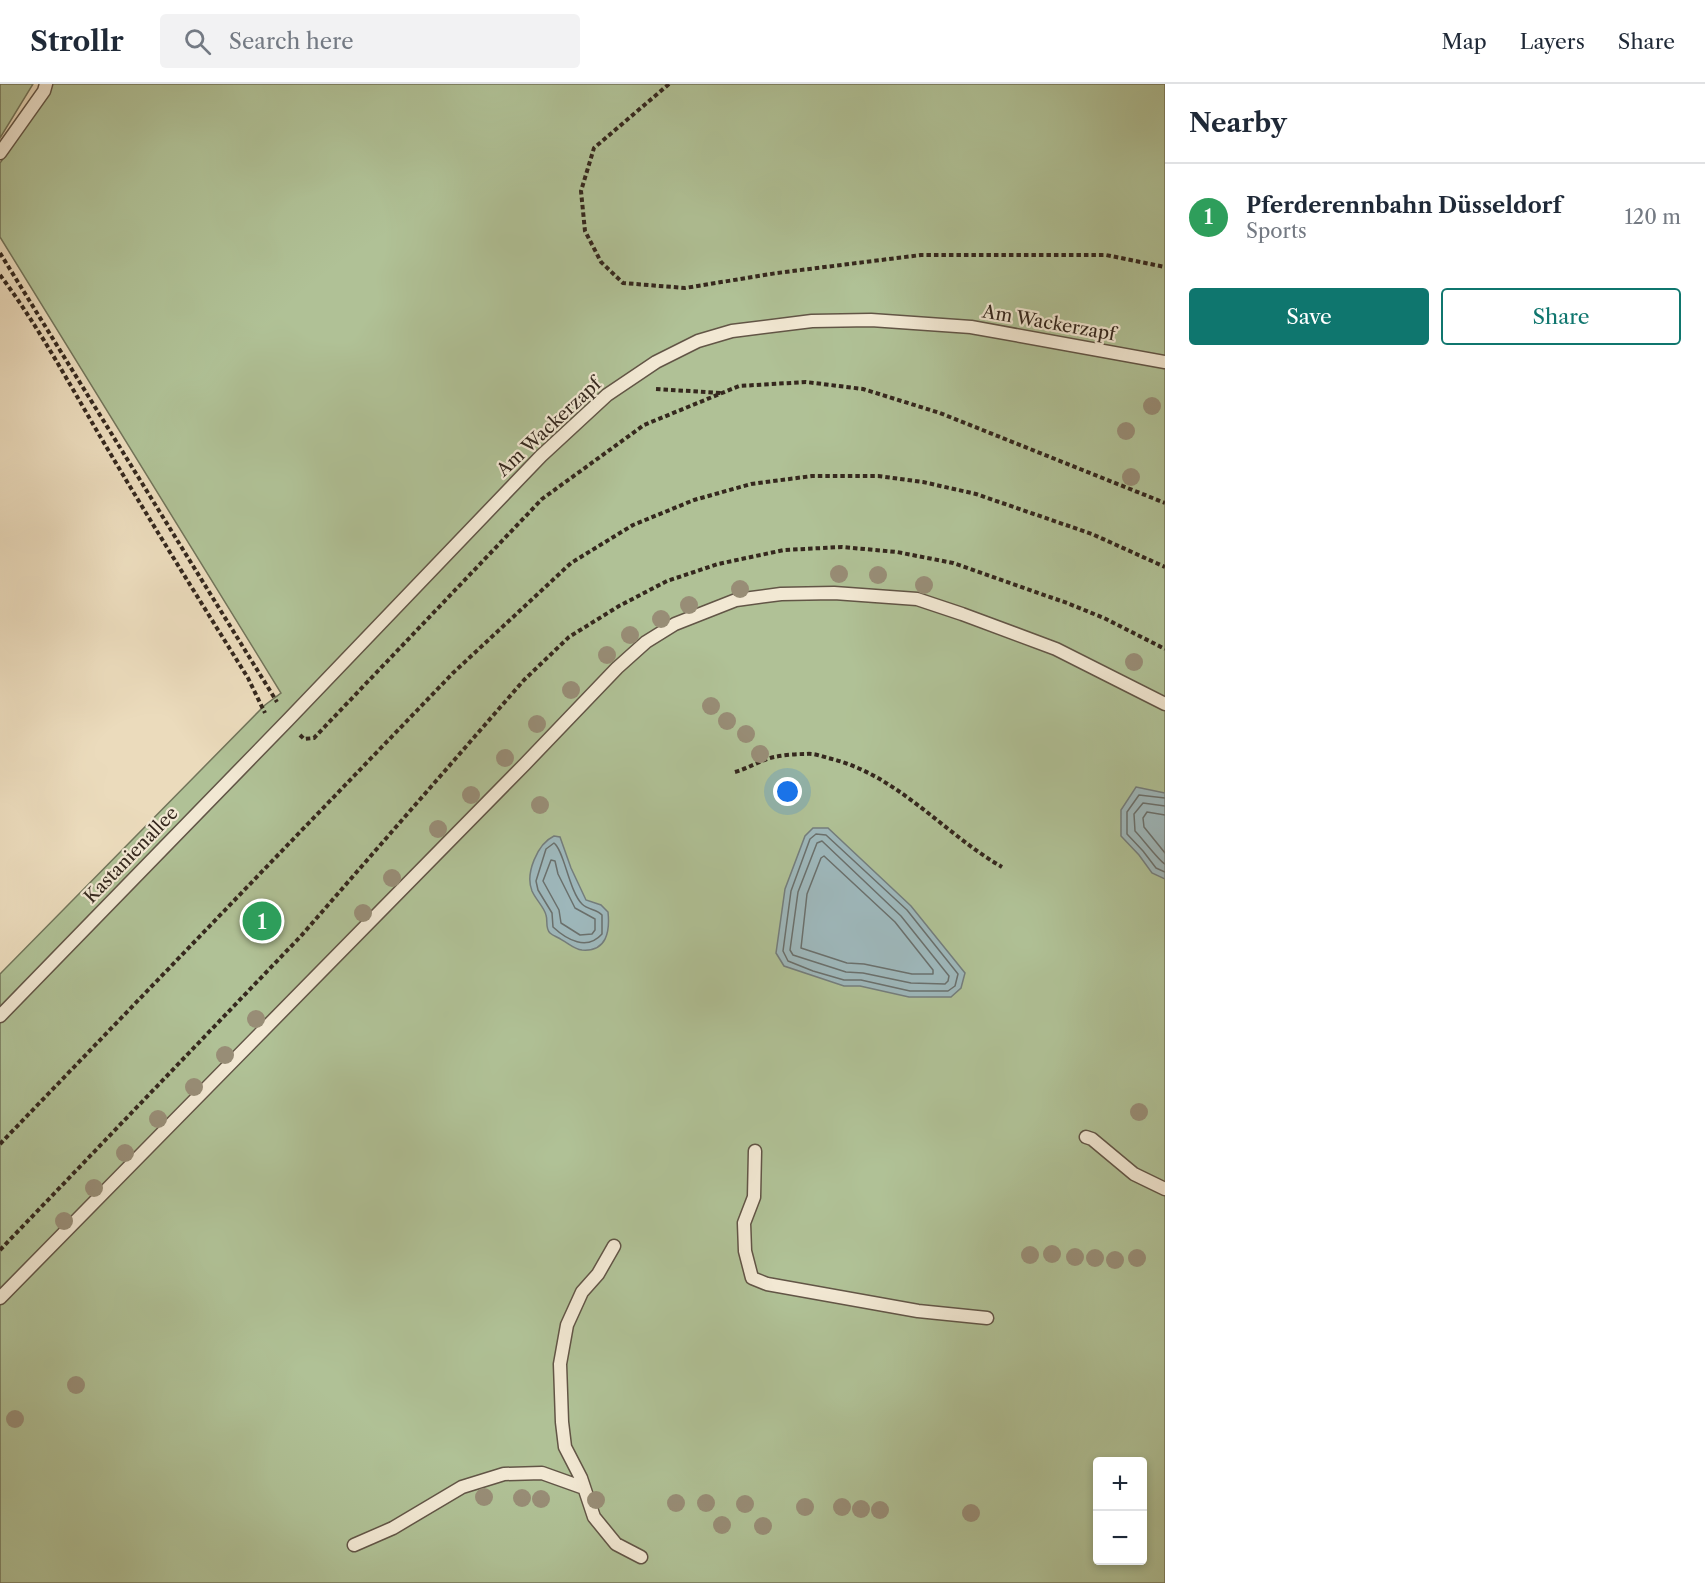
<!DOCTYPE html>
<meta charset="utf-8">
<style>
:root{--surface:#fff;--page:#f2f2f3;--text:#1f2937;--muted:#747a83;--line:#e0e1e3;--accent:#0f766e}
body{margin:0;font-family:"Libre Caslon Text",serif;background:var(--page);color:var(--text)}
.controls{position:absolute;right:18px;bottom:18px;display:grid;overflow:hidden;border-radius:6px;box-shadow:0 3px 9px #0003}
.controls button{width:54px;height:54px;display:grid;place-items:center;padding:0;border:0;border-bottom:2px solid var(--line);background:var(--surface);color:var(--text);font:30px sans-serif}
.you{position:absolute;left:788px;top:708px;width:21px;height:21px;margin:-15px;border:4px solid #fff;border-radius:50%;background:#1a73e8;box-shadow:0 0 0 9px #1a73e833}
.badge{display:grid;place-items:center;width:39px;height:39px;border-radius:50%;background:var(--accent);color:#fff;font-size:20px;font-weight:700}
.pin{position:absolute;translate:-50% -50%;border:3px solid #fff;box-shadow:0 2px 6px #0006}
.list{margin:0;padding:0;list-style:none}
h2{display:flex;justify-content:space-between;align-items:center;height:78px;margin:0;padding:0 24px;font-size:26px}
h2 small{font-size:20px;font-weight:400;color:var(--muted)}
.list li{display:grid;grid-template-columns:39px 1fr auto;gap:18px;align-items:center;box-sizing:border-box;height:108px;padding:0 24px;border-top:2px solid var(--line)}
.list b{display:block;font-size:22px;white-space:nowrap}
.list p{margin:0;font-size:20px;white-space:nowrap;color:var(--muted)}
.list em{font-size:20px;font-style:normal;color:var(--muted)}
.actions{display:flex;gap:12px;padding:18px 24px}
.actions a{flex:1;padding:14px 0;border:2px solid var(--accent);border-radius:6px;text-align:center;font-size:21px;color:var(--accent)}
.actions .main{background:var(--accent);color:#fff}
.icon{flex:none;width:33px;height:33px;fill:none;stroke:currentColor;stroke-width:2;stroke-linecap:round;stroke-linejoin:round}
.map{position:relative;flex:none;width:1165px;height:1499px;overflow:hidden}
header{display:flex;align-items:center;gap:36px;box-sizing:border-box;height:84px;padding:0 30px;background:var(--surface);border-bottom:2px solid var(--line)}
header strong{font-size:28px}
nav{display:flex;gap:33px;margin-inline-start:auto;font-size:21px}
.search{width:420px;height:54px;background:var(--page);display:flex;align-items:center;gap:15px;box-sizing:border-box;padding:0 21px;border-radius:6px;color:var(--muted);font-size:22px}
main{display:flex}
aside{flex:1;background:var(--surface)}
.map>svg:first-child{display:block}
.green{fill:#b0c196;stroke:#72745a;stroke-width:1.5;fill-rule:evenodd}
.water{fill:#9eb8bc;stroke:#747e7d;stroke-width:1.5}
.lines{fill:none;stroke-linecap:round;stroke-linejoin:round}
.shore{stroke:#6a706d;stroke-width:1.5}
.service-casing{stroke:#625546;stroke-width:15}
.path{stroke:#35281e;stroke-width:4;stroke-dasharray:4.5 3;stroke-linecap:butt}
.service{stroke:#f2e8d3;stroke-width:12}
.tree{fill:#988d76}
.labels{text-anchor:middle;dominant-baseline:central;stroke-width:4.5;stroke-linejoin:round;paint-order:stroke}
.street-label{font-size:18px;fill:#35281e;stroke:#f2e8d3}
</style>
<header>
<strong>Strollr</strong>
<div class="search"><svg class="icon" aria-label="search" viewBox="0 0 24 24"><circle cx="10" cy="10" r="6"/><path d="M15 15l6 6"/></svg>Search here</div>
<nav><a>Map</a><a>Layers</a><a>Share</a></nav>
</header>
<main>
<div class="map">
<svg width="1165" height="1499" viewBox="0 0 1165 1499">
<rect width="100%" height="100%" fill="#ebdbbc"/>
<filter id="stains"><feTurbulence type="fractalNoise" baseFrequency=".00333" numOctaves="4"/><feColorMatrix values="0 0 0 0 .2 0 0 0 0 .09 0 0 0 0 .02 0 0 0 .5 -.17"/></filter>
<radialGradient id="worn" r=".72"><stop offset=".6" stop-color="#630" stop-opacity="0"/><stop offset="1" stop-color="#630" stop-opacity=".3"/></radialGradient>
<path class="green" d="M0 0H33L0 54Z
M51 0H1165V1499H0V890L265 621 281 609 0 153V79L47 13ZM1098 1378H1142V1476H1098Z"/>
<path class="water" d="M1136 703 1165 709V795L1152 789 1139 771 1121 752V726Z
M813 744H828L911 822 965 889 961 904 951 913H909L860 902H844L784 882 776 869 785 805 805 752Z
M554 752 560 753 571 784 586 816 601 821 608 828C610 847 607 868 582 866 574 865 568 859 562 856 558 853 553 852 550 849 545 844 548 837 546 831 544 823 536 816 532 807 525 790 537 760 554 752Z"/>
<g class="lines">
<path class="shore" d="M1165 714 1139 711 1127 728V750L1143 767 1156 784 1165 788
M1165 722 1143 719 1134 730 1135 747C1142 754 1159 777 1165 780
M1165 731 1147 728 1143 734 1144 743 1165 769
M816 750 826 751 907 826 958 890 955 902 948 907H910L861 896H844L813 887 788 877 783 867 791 807 810 755Z
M822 757 901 832 949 892 948 897 945 900 911 899 863 889 846 888 793 871 790 866 798 808 817 759Z
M554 759C564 766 569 807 582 820 588 826 597 825 602 831V850C587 867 567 856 553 843L552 829 538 806 536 797 546 765Z
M824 772 895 838 933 886V890H912L864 880 847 879 801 864 807 810 821 774Z
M551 776 555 777 558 790 575 824 595 835V846L592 850 580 851 561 839 559 826 543 797Z"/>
<defs>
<path id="service" d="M0 69 44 7 46 0
M0 932 288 636 541 372 607 311 656 278 698 257 732 247 812 237 871 236 971 243 1165 278
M1086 1053 1092 1055 1134 1090 1165 1105
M755 1067 754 1113 744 1139 745 1167 752 1194 767 1200 918 1227 987 1234
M614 1162 598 1190 582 1208 567 1241 560 1280 562 1338 565 1363 581 1394 594 1433 616 1460 641 1473
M0 1214 525 680 617 584 646 558 675 540 736 516 781 510 834 509 917 515 962 530 1056 565 1165 620
M354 1461 393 1444 462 1403 504 1390 542 1389 584 1404"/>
</defs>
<use href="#service" class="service-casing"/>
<path class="path" d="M669 0 594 64 581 107 585 147 601 178 623 199 685 204 777 189 921 171H1106L1165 183
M0 169 277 618
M0 191C42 247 74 309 110 369 155 445 202 520 248 594L265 629
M656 305 721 309
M300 651 304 655 314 654 542 415 644 341 739 302 806 298 863 305 940 329 1165 419
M735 688C749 684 761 676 774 673 784 671 796 670 806 670 813 669 821 672 828 674 897 690 943 749 1002 783
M0 1060 453 589 571 479 633 441 694 416 751 400 812 392H878L923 398 976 410 1092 450 1165 483
M0 1166 301 852 524 596 569 553 619 522 667 497 718 480 784 466 842 463 897 468 953 479 1067 519 1104 534 1165 565"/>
<use href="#service" class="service"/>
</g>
<g class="tree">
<circle cx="1152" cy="322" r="9"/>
<circle cx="1126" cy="347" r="9"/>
<circle cx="1131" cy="393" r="9"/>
<circle cx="839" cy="490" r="9"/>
<circle cx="878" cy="491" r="9"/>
<circle cx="924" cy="501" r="9"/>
<circle cx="740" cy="505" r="9"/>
<circle cx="689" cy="521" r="9"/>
<circle cx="661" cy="535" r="9"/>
<circle cx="630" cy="551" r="9"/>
<circle cx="607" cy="571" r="9"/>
<circle cx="1134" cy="578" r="9"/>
<circle cx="571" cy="606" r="9"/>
<circle cx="711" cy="622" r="9"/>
<circle cx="727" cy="637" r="9"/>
<circle cx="537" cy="640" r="9"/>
<circle cx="746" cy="650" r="9"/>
<circle cx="760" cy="670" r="9"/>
<circle cx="505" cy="674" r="9"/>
<circle cx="471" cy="711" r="9"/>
<circle cx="540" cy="721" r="9"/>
<circle cx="438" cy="745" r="9"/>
<circle cx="392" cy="794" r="9"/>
<circle cx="363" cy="829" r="9"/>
<circle cx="256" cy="935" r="9"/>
<circle cx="225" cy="971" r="9"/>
<circle cx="194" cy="1003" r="9"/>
<circle cx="1139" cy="1028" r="9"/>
<circle cx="158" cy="1035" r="9"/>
<circle cx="125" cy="1069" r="9"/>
<circle cx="94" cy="1104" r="9"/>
<circle cx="64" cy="1137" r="9"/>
<circle cx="1052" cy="1170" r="9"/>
<circle cx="1030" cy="1171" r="9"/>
<circle cx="1075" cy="1173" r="9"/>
<circle cx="1095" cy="1174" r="9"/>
<circle cx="1137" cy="1174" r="9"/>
<circle cx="1115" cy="1176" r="9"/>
<circle cx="76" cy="1301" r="9"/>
<circle cx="15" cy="1335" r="9"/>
<circle cx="484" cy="1413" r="9"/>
<circle cx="522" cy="1414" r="9"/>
<circle cx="541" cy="1415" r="9"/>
<circle cx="596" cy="1416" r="9"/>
<circle cx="676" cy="1419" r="9"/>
<circle cx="706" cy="1419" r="9"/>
<circle cx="745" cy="1420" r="9"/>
<circle cx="805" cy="1423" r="9"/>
<circle cx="842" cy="1423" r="9"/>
<circle cx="861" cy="1425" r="9"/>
<circle cx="880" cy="1426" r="9"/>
<circle cx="971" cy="1429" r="9"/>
<circle cx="722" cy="1441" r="9"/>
<circle cx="763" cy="1442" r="9"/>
</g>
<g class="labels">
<g class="street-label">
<text transform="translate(1049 239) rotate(10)">Am Wackerzapf</text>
<text transform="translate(549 343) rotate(-43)">Am Wackerzapf</text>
<text transform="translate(131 771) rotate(-46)">Kastanienallee</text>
</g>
</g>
<rect width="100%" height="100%" filter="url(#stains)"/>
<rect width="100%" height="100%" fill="url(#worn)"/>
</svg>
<div class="controls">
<button>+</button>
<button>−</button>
</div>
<div class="you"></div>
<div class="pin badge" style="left:262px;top:837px;background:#2e9e5b">1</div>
</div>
<aside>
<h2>Nearby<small></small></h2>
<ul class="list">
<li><span class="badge" style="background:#2e9e5b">1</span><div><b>Pferderennbahn Düsseldorf</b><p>Sports</p></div><em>120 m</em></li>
</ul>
<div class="actions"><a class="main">Save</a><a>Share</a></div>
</aside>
</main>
